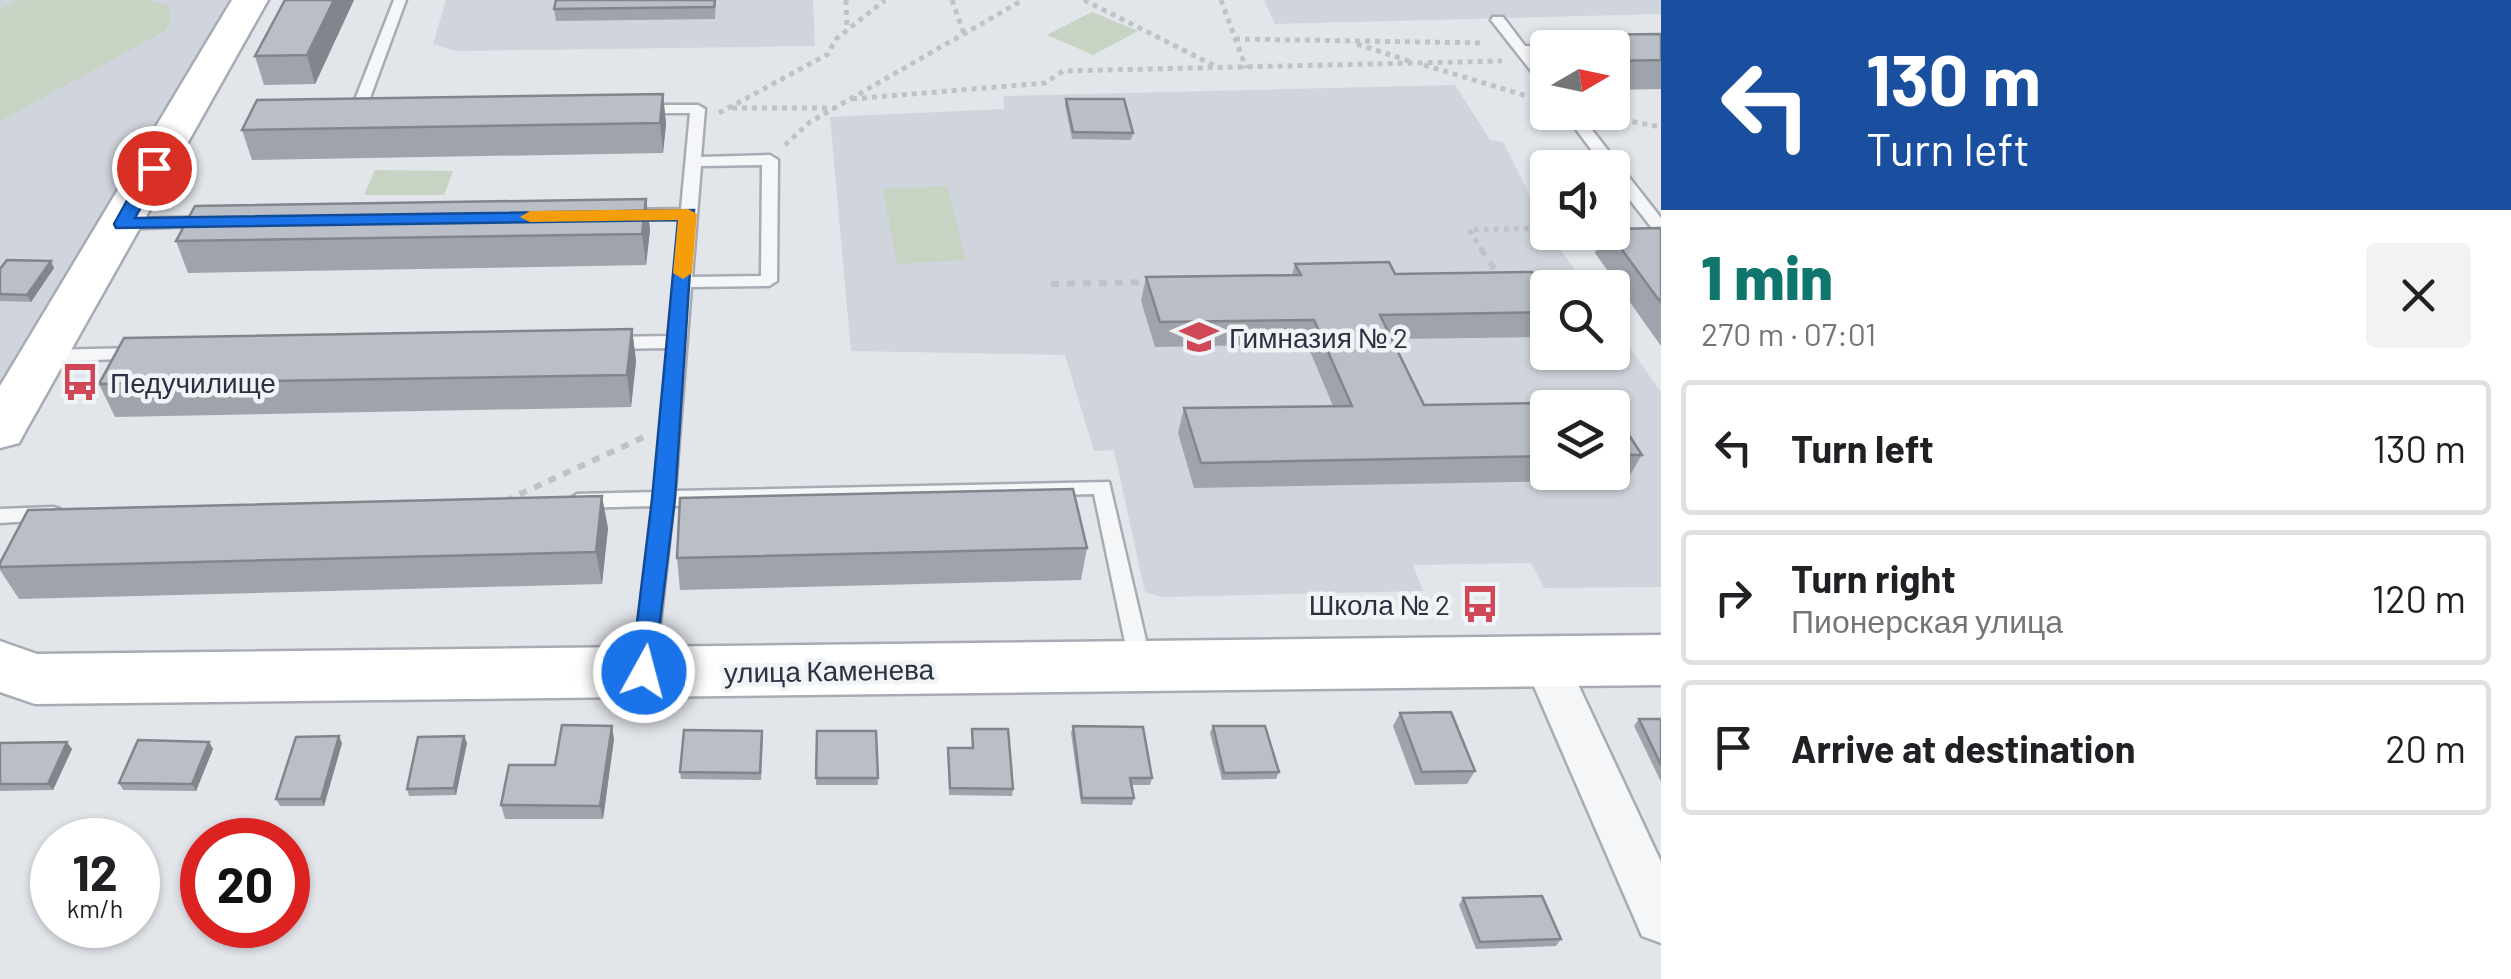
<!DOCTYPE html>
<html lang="en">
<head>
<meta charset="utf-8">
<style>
	:root { --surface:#fff; --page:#f2f2f2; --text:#202124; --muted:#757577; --line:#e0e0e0; --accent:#0f766e }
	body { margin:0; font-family:Barlow,sans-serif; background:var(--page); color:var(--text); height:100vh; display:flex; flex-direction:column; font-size:38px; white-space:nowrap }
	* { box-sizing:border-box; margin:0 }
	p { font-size:32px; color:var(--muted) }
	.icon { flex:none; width:55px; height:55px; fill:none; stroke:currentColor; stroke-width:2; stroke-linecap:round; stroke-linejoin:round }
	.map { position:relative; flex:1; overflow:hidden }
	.drawer { display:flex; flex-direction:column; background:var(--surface); width:850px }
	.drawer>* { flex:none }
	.top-card { background:#1a4fa0; color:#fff; overflow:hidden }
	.needle { width:65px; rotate:81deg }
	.controls { position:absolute; left:1530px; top:30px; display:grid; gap:20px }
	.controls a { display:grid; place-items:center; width:100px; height:100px; border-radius:10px; background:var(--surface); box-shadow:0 2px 8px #0004; font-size:50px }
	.speed { position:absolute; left:30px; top:818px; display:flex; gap:20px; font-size:50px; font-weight:700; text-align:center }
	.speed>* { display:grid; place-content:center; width:130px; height:130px; border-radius:50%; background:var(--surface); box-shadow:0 2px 8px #0004; line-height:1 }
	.speed small { font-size:25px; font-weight:400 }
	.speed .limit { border:15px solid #d22; background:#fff; color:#111 }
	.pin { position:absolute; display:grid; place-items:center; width:85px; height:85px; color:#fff; margin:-42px; border:5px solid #fff; border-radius:50%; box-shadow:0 2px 10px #0007 }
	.me { position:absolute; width:110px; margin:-55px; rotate:7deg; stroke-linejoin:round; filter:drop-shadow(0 0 8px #0008) }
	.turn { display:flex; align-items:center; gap:35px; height:210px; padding:0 40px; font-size:45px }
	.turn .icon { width:130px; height:130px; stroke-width:2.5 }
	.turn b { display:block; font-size:70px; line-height:85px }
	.round { display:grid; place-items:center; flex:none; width:105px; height:105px; border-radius:10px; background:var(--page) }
	.head { display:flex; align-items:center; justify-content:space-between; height:170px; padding:0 40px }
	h1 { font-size:60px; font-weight:800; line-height:75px; color:var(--accent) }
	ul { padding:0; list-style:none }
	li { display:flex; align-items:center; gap:30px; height:135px; margin:0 20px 15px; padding:0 20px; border:5px solid var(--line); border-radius:10px }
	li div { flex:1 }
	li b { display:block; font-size:38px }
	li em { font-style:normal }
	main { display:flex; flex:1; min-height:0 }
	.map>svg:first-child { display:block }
	.built { fill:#d0d4dc; fill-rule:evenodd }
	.green { fill:#c7d4c3 }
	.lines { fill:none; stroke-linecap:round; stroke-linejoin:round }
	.service-casing { stroke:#a7acb4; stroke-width:5 }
	.minor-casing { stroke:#a7acb4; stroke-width:5 }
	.secondary-casing { stroke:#a7acb4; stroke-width:5 }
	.path-far1 { stroke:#bfc3c9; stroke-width:5; stroke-dasharray:5 5; stroke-linecap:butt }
	.path { stroke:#bfc3c9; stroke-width:6; stroke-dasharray:8 8; stroke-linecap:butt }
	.service { fill:#f4f6f8; fill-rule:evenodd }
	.minor { fill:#f4f6f8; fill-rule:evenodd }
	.secondary { fill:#fff; fill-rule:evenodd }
	.wall { fill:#9fa3ab }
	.shaded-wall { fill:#82858b }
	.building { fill:#b9bec7; stroke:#82858b; stroke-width:2.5 }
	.route { fill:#1a73e8; stroke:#114b97; stroke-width:2.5 }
	.slow { fill:#f59e0b }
	.labels { text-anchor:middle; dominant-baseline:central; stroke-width:9; stroke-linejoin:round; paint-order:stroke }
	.poi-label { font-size:28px; fill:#2a3242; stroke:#f1f4f7; text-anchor:start }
	.street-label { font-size:28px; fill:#2a3242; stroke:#f1f4f7 }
</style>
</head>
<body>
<main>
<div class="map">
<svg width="1661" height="979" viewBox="0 0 1661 979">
	<rect width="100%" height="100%" fill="#e2e5ea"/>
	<path class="built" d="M0 0H237L0 392Z
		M446 0H813L815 46 456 51 433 44Z
		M1264 0H1661V14L1275 24Z
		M1455 85 1490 140 1503 142 1548 232 1587 287 1548 288V352H1612L1613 324 1661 392V587L1544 588 1531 563 1413 565 1423 591 1162 597 1145 592 1114 450 1094 451 1065 355 851 351 830 117 1004 109 1003 96ZM1548 408H1612V472H1548Z"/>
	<path class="green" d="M19 0H147L168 6 172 18 165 31 0 121V9Z
		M1092 12 1138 31 1093 55 1047 35Z
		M375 170 453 171 444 195H364Z
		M947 186 966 260 897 264 883 189Z"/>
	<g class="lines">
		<g class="service-casing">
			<path id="service" d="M394 0H406L367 106 380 110 373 114 353 113 351 110Z
				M1493 17H1503L1525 46 1553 47 1548 48V54H1532L1548 73V87L1543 86 1491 20Z
				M698 105 705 109 701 157 770 155 778 160 777 281 769 286 691 287 675 491 1109 482 1152 666 1149 672 1141 675 1133 672 1130 666 1094 494 673 506 655 671 652 677 644 680 636 677 633 671 653 506 577 508 567 501 577 494 655 492 668 348 608 349 599 343 608 337 669 336 680 219 625 220 617 215 625 210 681 209 690 113H637L630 109 637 105ZM762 165 761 276 692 277 701 166Z
				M1563 112H1578L1661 218V234L1655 232 1612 177V168H1605Z
				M211 217 217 219V225L123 229 115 224 123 219Z
				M139 348 148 354 145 358 45 362 36 356 45 350Z
				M53 507 60 509 63 514 60 519 0 523V509Z"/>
		</g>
		<g class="minor-casing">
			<path id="minor" d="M1545 643 1561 648 1661 862V943L1642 936 1523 661 1529 648Z"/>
		</g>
		<g class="secondary-casing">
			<path id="secondary" d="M232 0H268L26 430 19 443 0 448V386Z
				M1661 635V685L35 704 0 692V641L37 654Z"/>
		</g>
		<path class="path-far1" d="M846 0 847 29
			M952 0 964 34
			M1084 0 1217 67
			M1221 0 1246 68
			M1235 39 1485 43
			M1357 44 1412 62
			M1424 65 1527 96
			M852 99 1045 83 1063 71 1502 61
			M732 108H835
			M719 113 828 54 836 39 885 0
			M1603 116 1661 127
			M785 145 810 122 1023 0
			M1612 226H1627
			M1483 251 1469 230 1548 228"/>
		<path class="path" d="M1481 249 1499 276
			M1051 284 1151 282
			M505 501 644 437"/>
		<use href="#service" class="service"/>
		<use href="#minor" class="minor"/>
		<use href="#secondary" class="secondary"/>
	</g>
	<path class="wall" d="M285 0H354L315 84 264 85 255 56Z
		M556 0H716L715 19 556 21 554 9Z
		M1661 34V89L1612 90V48H1573L1579 35Z
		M663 94 666 124 663 153 252 160 242 130Z
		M1066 99 1133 133 1131 140 1072 139 1065 105Z
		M646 199 650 230 646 265 188 273 176 241Z
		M1661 228V346L1595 253 1604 232Z
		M1295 264 1395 274 1548 296 1547 337 1392 339 1424 405 1548 408V472H1612V409L1642 455 1627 480 1194 488 1178 433 1184 408 1333 406 1307 344 1155 347 1141 301 1146 277 1292 275Z
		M54 268 31 302 0 301V269Z
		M632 329 636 361 631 407 115 417 99 384Z
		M608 528 602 584 19 599 0 570V563Z
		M1087 548 1081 580 680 590 677 558Z
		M1400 713 1475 771 1467 784 1415 785 1393 726Z
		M1639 719H1661V782L1634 726Z
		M1073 726 1152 778 1150 785H1132L1134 798 1132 805 1081 804 1071 733Z
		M1213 726 1279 772 1276 779 1222 780 1210 733Z
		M972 729 1013 789 1012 796 949 795 948 748H972Z
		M817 731H876L878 785H816Z
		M464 736 467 743 456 795 409 796 407 789Z
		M763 738 761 780 681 779 680 772Z
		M614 739 603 819H505L501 805 555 765Z
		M209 742 213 749 196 791 123 790 119 783Z
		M0 743 72 749 53 790 0 791Z
		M342 743 324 806H280L276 799Z
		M1463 898 1561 939 1556 946 1476 949 1459 905Z"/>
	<path class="shaded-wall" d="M334 0H354L315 84 307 55Z
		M663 94 666 124 663 153 660 123Z
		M646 199 650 230 646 265 642 234Z
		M51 261 54 268 31 302 27 295Z
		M632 329 636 361 631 407 627 375Z
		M602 496 608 528 602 584 596 552Z
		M612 726 614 739 603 819 600 806Z
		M339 736 342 743 324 806 321 799Z
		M464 736 467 743 456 795 454 788Z
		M67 742 72 749 53 790 48 784Z
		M209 742 213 749 196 791 192 784Z"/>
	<path class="building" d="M285 0H334L307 55 255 56Z
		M556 0H715L714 7 554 9Z
		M1661 34V60L1612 61V48H1590L1579 35Z
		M663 94 660 123 242 130 257 100Z
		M1066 99H1124L1133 133 1073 132Z
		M646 199 642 234 176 241 195 206Z
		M1661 228V303L1609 232H1612V229Z
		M7 260 51 261 27 295 0 294V269Z
		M1389 262 1395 274 1532 272 1548 296V312L1380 315 1424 405 1608 402 1611 408H1548V456L1201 463 1184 408 1352 406 1314 320 1160 322 1146 277 1301 275 1295 264Z
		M632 329 627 375 99 384 124 338Z
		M1612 409 1642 455H1612Z
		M1073 489 1087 548 677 558 680 498Z
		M602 496 596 552 0 567V563L28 510Z
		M1451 712 1475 771 1422 772 1400 713Z
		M1639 719H1661V765Z
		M562 725 612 726 600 806 501 805 509 765H555Z
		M1073 726 1143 727 1152 778H1130L1134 798H1082Z
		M1213 726H1265L1279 772 1224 773Z
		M972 729H1008L1013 789 950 788 948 748H973Z
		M684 730 762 731 760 773 680 772Z
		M817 731H876L878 778H816Z
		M339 736 321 799H276L296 737Z
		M464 736 454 788 407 789 418 737Z
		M138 740 209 742 192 784 119 783Z
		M67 742 48 784H0V743Z
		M1542 896 1561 939 1480 942 1463 898Z"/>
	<path class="route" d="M154 163 163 168 135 218 694 210 675 499 653 679 644 682 634 679 631 672 652 499 678 220 116 228 114 224 145 168Z"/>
	<path class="slow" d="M688 209 697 214 692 273 683 279 673 273 678 220 530 222 520 217 530 211Z"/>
	<defs>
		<g id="school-bare" transform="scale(3)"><path d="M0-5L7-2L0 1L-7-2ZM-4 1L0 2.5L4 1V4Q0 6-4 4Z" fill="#ce4858" stroke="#f1f4f7" stroke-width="2.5" paint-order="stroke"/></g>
		<g id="bus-bare" transform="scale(3)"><path d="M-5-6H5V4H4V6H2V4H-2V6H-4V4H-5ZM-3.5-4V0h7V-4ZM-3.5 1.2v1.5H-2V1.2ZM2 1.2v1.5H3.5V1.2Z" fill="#ce4858" stroke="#f1f4f7" stroke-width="2.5" paint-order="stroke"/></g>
	</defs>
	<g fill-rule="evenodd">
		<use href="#school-bare" x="1199" y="337"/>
		<use href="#bus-bare" x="80" y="382"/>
		<use href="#bus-bare" x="1480" y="604"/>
	</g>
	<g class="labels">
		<g class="poi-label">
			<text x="1229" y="337">Гимназия № 2</text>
			<text x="110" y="382">Педучилище</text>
			<text x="1450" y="604" text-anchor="end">Школа № 2</text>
		</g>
		<g class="street-label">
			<text transform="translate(829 670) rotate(-1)">улица Каменева</text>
		</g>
	</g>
</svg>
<div class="controls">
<a><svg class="needle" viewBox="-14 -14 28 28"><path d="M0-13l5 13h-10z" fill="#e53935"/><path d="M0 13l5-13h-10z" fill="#757577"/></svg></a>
<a><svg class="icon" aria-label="sound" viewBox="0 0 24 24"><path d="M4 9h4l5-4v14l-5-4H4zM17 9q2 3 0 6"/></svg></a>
<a><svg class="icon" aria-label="search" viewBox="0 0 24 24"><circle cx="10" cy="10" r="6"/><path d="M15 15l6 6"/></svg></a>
<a><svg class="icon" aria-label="layers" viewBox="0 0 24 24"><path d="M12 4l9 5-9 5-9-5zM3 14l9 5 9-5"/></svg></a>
</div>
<div class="speed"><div>12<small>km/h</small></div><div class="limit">20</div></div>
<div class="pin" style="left:154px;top:168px;background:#d93025"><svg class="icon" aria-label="arrive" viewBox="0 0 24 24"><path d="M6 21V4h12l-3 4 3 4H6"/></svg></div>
<svg class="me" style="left:644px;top:672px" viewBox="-20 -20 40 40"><circle r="17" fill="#1a73e8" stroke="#fff" stroke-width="3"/><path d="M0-11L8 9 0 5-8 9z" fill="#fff"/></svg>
</div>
<section class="drawer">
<div class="top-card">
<div class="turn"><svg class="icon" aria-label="left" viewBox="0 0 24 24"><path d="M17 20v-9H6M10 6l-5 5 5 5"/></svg><div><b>130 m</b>Turn left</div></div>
</div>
<div class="head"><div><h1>1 min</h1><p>270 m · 07:01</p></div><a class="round"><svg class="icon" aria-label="close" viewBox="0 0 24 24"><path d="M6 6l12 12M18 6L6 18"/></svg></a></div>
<ul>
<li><svg class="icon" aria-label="left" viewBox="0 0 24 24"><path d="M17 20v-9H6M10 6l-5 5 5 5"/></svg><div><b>Turn left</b></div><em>130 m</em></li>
<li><svg class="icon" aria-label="right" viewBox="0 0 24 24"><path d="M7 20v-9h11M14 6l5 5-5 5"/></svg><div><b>Turn right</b><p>Пионерская улица</p></div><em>120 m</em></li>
<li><svg class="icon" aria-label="arrive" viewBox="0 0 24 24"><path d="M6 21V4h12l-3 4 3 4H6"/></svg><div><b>Arrive at destination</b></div><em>20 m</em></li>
</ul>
</section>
</main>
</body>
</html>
